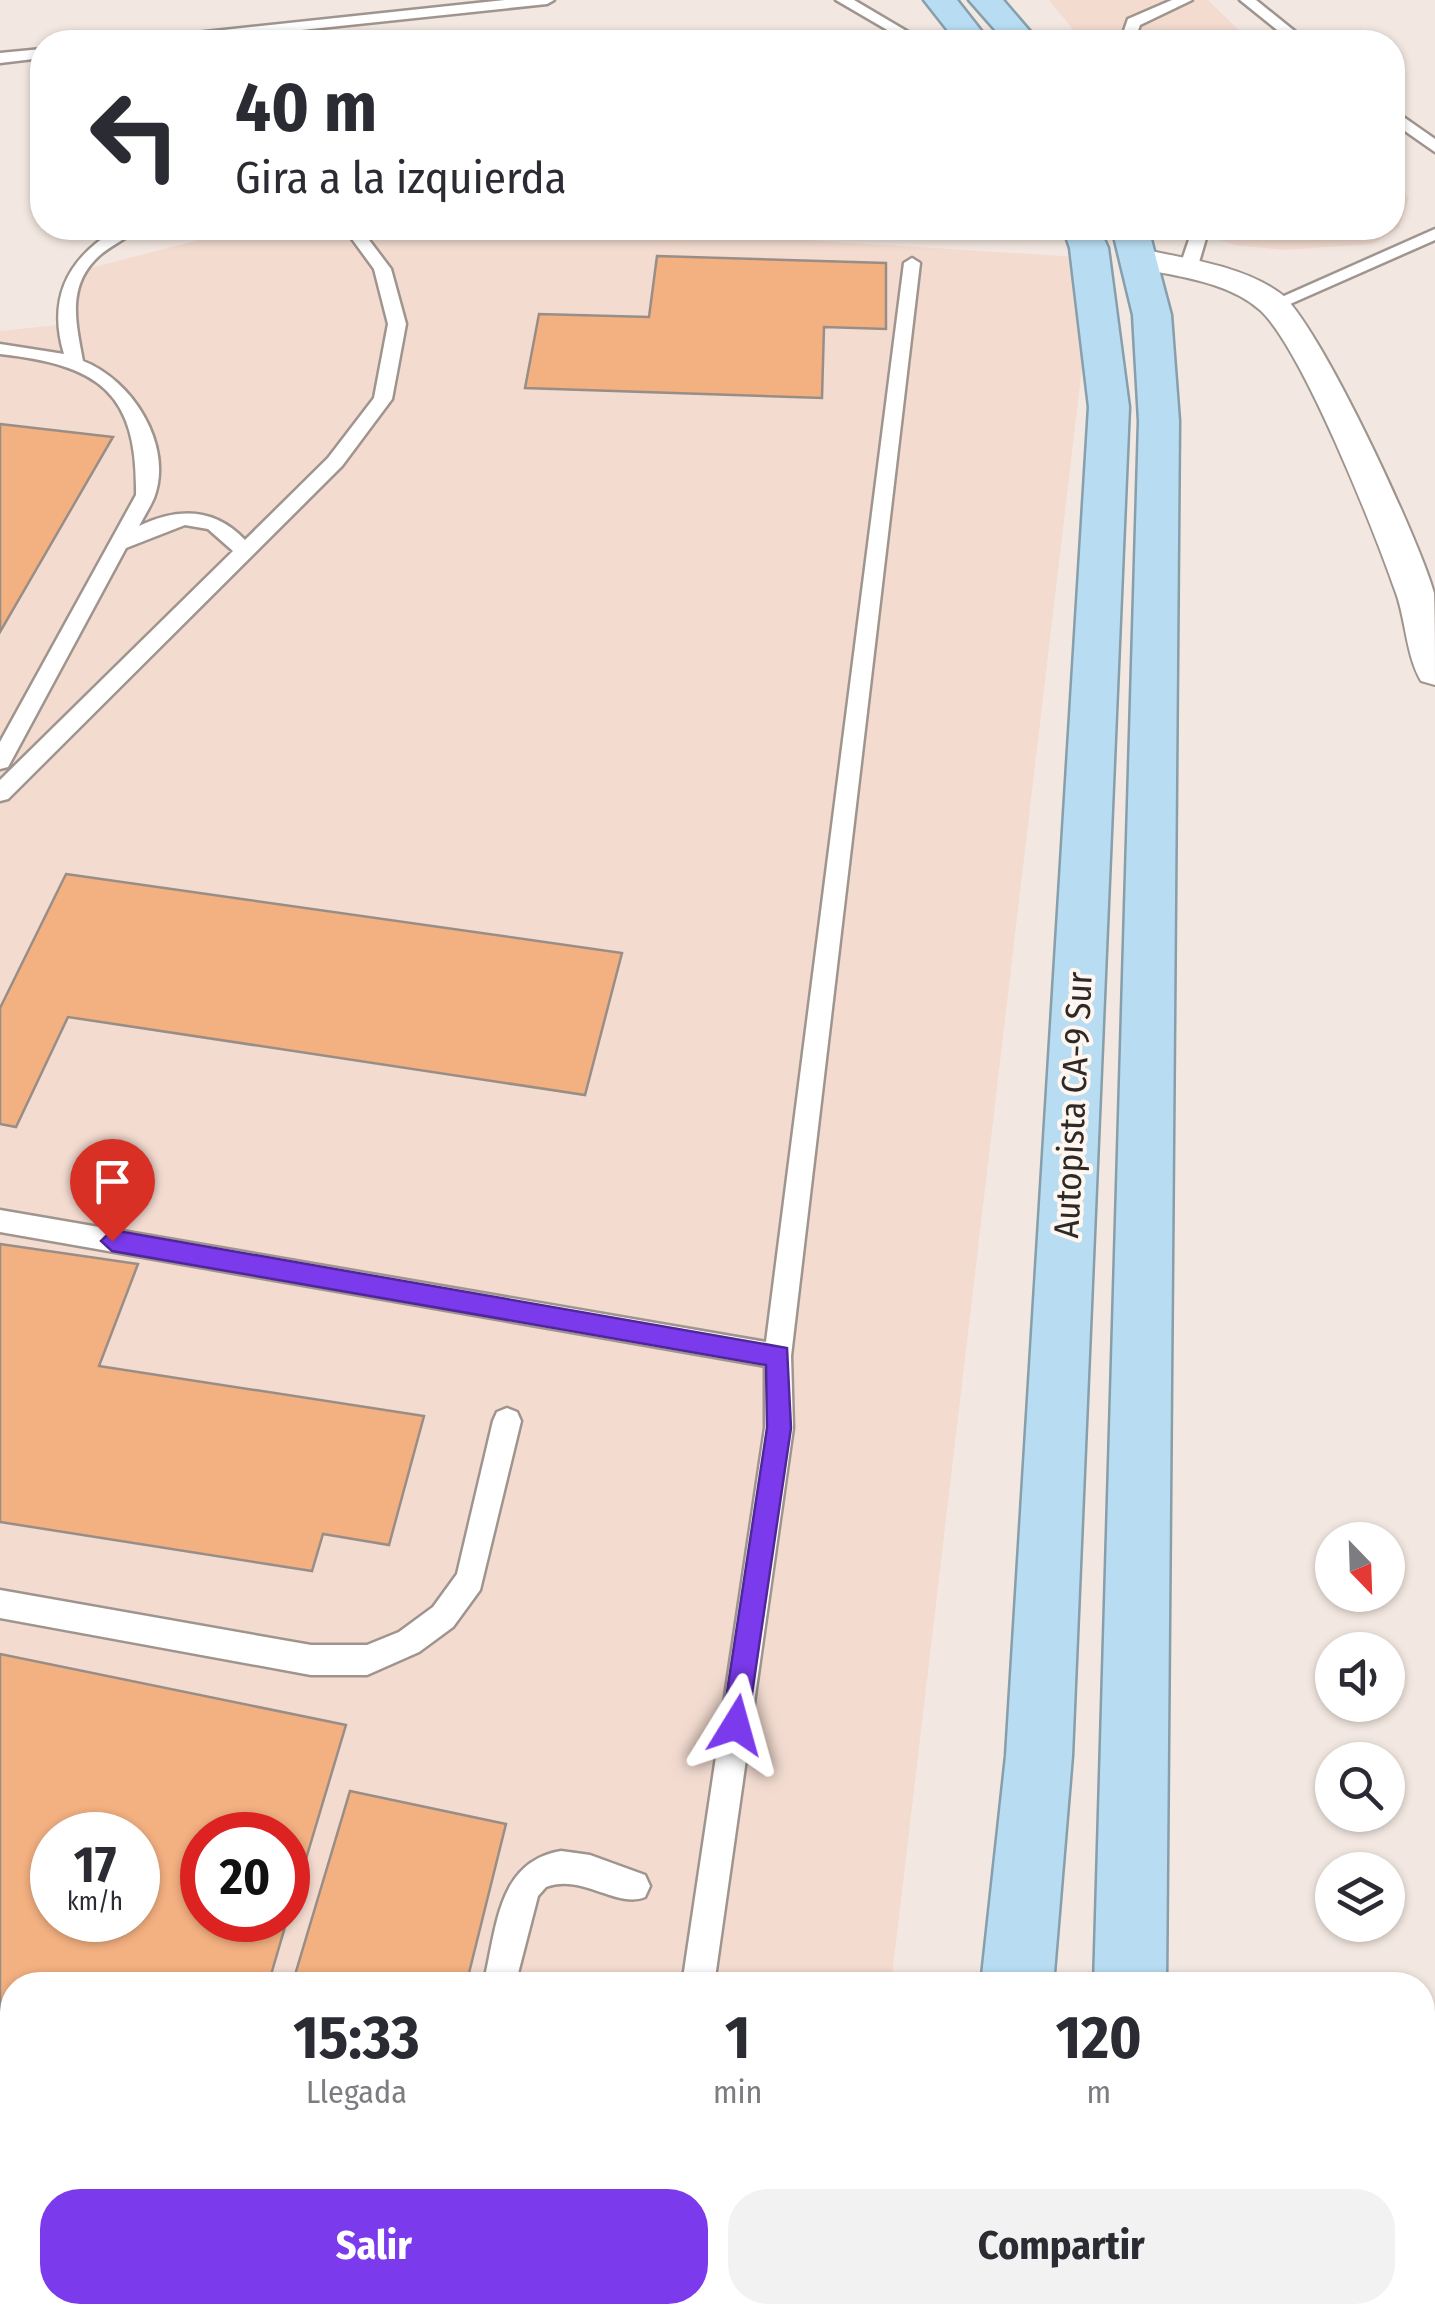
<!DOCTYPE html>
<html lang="es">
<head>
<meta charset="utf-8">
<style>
	:root { --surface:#fff; --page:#f2f2f3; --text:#2b2b33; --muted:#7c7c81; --accent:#7c3aed }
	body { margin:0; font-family:"Fira Sans Condensed",sans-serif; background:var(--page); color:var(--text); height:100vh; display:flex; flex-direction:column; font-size:38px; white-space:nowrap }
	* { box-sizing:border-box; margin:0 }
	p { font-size:32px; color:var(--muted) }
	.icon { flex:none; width:55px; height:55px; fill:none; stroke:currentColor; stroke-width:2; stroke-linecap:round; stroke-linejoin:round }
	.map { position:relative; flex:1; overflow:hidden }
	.sheet { position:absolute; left:0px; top:1972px; width:1435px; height:352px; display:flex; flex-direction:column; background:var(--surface); border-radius:40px 40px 0 0; box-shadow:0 2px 8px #0004 }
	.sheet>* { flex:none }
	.top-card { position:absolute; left:30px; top:30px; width:1375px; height:210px; border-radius:40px; box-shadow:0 2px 8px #0004; background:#fff; color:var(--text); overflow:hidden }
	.needle { width:65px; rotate:157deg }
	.fabs { position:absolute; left:1315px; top:1522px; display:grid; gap:20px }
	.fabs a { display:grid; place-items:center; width:90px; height:90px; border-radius:50%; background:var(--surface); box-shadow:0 2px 8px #0004; font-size:50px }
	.speed { position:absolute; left:30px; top:1812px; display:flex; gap:20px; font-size:50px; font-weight:700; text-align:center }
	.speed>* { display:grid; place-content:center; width:130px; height:130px; border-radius:50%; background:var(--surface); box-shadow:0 2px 8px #0004; line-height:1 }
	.speed small { font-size:25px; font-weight:400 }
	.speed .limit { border:15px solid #d22; background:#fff; color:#111 }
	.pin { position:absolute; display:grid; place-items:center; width:85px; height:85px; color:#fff; margin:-102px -42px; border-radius:50% 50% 50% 0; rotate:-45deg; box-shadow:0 0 10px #0007 }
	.pin .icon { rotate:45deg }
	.me { position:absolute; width:110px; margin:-55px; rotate:8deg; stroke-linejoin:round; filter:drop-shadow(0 0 8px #0008) }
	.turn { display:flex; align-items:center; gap:35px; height:210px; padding:0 40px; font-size:45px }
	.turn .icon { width:130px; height:130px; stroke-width:2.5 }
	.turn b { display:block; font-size:70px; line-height:85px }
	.eta { display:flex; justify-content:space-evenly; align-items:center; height:170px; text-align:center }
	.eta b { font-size:60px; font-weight:700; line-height:70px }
	.primary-button { display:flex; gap:20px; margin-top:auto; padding:20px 40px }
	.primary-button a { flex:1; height:115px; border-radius:40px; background:var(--accent); color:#fff; font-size:40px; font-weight:700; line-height:115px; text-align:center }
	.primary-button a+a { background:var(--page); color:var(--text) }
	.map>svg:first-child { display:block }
	.industrial { fill:#f3dbd0; fill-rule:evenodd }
	.building { fill:#f3b081; stroke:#988e87; stroke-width:2.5; fill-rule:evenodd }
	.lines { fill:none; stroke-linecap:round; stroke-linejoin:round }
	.lane-casing { stroke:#9f958e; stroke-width:5 }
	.street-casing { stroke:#9f958e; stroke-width:4 }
	.highway-casing { stroke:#879eab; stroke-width:5 }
	.lane { fill:#fff; fill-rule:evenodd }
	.street { fill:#fff; fill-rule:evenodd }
	.highway { fill:#b8ddf2; fill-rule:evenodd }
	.route { fill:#7c3aed; stroke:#51269a; stroke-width:2.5 }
	.labels { text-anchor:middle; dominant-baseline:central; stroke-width:8; stroke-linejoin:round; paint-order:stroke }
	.street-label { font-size:35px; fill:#2d2926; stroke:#fff6f0 }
</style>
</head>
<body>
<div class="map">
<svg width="1435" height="2323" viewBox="0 0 1435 2323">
	<rect width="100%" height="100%" fill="#f3e8e1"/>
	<path class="industrial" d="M1049 0H1208L1251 42H1083Z
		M1393 182 1409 198 1399 228 1372 244 1284 250 1234 245 1187 228H1392Z
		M245 228H612L1095 258 891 1985H12V2312L852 2313 851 2323H0V331L67 324 79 271ZM52 1835H138V1920H52ZM202 1835H288V1920H202Z"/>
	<path class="building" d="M657 256 886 263V329L824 327 822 398 525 388 539 314 649 317Z
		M0 424 113 437 0 632Z
		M66 874 622 953 585 1095 68 1017 16 1127 0 1124V1008Z
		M0 1244 138 1264 99 1366 424 1416 389 1545 323 1534 312 1571 0 1522Z
		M0 1654 346 1725 288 1919V1835H202V1920H287L268 1985H12V2312H309L306 2323H0ZM52 1835H138V1920H52Z
		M350 1791 506 1824 466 1985H292Z"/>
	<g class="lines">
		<g class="lane-casing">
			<path id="lane" d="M505 0H554L547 4 187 42H142L149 38Z
				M836 0H854L925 42H908Z
				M1172 0H1192L1140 25 1134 42H1120L1128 19Z
				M1240 0H1256L1308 42H1292Z
				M42 49V58L0 63V53Z
				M1392 109 1435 139V152L1392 122Z
				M119 228H138C127 239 111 245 99 256 66 286 76 323 83 361 132 380 174 445 154 498 150 507 144 517 139 526 177 508 214 507 245 540L328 458 374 398 388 324 374 269 344 228H360L391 269 406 324 392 399 342 466 8 799 0 801V780L233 551 208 529 185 525 126 548 8 767 0 769V742L136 495C138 391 98 365 0 354V344L64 354C47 297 68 257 119 228Z
				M1193 228H1209L1197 269 1188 274 1179 269Z
				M1435 229V240L1281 308 1266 304Z
				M912 258 920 263 791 1356 793 1428 714 1985H682L765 1428V1366L0 1232V1210L766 1342 904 263Z
				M507 1408 517 1412 521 1421 480 1590 453 1627 419 1652 367 1675H311L0 1618V1590L311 1645H367L399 1632 433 1607 457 1574 493 1421 497 1412Z
				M561 1851 590 1855 645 1875 650 1886 645 1897C617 1909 582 1873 546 1887L538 1896 515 1985H483C497 1930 496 1862 561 1851Z
				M398 2312H434L432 2323H396Z
				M633 2312H669L668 2323H632Z"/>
		</g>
		<g class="street-casing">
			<path id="street" d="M1141 249C1186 259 1241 265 1280 293 1318 321 1420 541 1434 593 1435 620 1435 657 1435 685L1421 681C1406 655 1406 621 1396 593 1375 533 1302 348 1260 310 1227 280 1171 276 1130 266L1125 259Z"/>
		</g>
		<g class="highway-casing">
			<path id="highway" d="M924 0H957L990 42H957Z
				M969 0H1003L1039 42H1006Z
				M1063 228H1099L1108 248 1129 407 1072 1756 1053 1985H981L1006 1756 1089 407 1070 248Z
				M1112 228H1148L1171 315 1179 421 1166 1985H1094L1139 421 1133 315Z
				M947 2312H1025L1024 2323H946Z
				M1085 2312H1163V2323H1085Z"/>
		</g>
		<use href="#lane" class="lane"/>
		<use href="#street" class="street"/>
		<use href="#highway" class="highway"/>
	</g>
	<path class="route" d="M112 1230 787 1348 791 1428 746 1735 736 1739 726 1735 722 1725 767 1428 766 1365 112 1251 101 1241Z"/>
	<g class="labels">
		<g class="street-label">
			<text transform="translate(1073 1105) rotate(-87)">Autopista CA-9 Sur</text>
		</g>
	</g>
</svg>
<div class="fabs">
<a><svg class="needle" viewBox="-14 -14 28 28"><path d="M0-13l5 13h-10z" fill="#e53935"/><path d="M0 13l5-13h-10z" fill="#7c7c81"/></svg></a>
<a><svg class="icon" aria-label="sound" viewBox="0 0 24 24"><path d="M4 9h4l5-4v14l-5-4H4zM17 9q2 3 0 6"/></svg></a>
<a><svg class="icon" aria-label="search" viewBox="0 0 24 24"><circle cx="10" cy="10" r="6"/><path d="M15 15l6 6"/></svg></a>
<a><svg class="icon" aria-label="layers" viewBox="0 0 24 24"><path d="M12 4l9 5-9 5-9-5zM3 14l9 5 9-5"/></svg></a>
</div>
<div class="speed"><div>17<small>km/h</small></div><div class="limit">20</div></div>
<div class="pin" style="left:112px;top:1241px;background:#d93025"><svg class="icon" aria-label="arrive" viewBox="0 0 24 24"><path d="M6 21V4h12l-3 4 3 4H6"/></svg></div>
<svg class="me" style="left:736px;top:1725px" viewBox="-20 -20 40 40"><path d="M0-17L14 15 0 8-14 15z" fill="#7c3aed" stroke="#fff" stroke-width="4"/></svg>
<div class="top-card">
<div class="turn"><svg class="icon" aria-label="left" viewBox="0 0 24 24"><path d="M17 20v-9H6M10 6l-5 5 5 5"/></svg><div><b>40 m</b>Gira a la izquierda</div></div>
</div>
<section class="sheet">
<div class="eta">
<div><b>15:33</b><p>Llegada</p></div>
<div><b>1</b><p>min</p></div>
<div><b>120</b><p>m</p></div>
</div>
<div class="primary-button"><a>Salir</a><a>Compartir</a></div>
</section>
</div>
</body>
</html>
